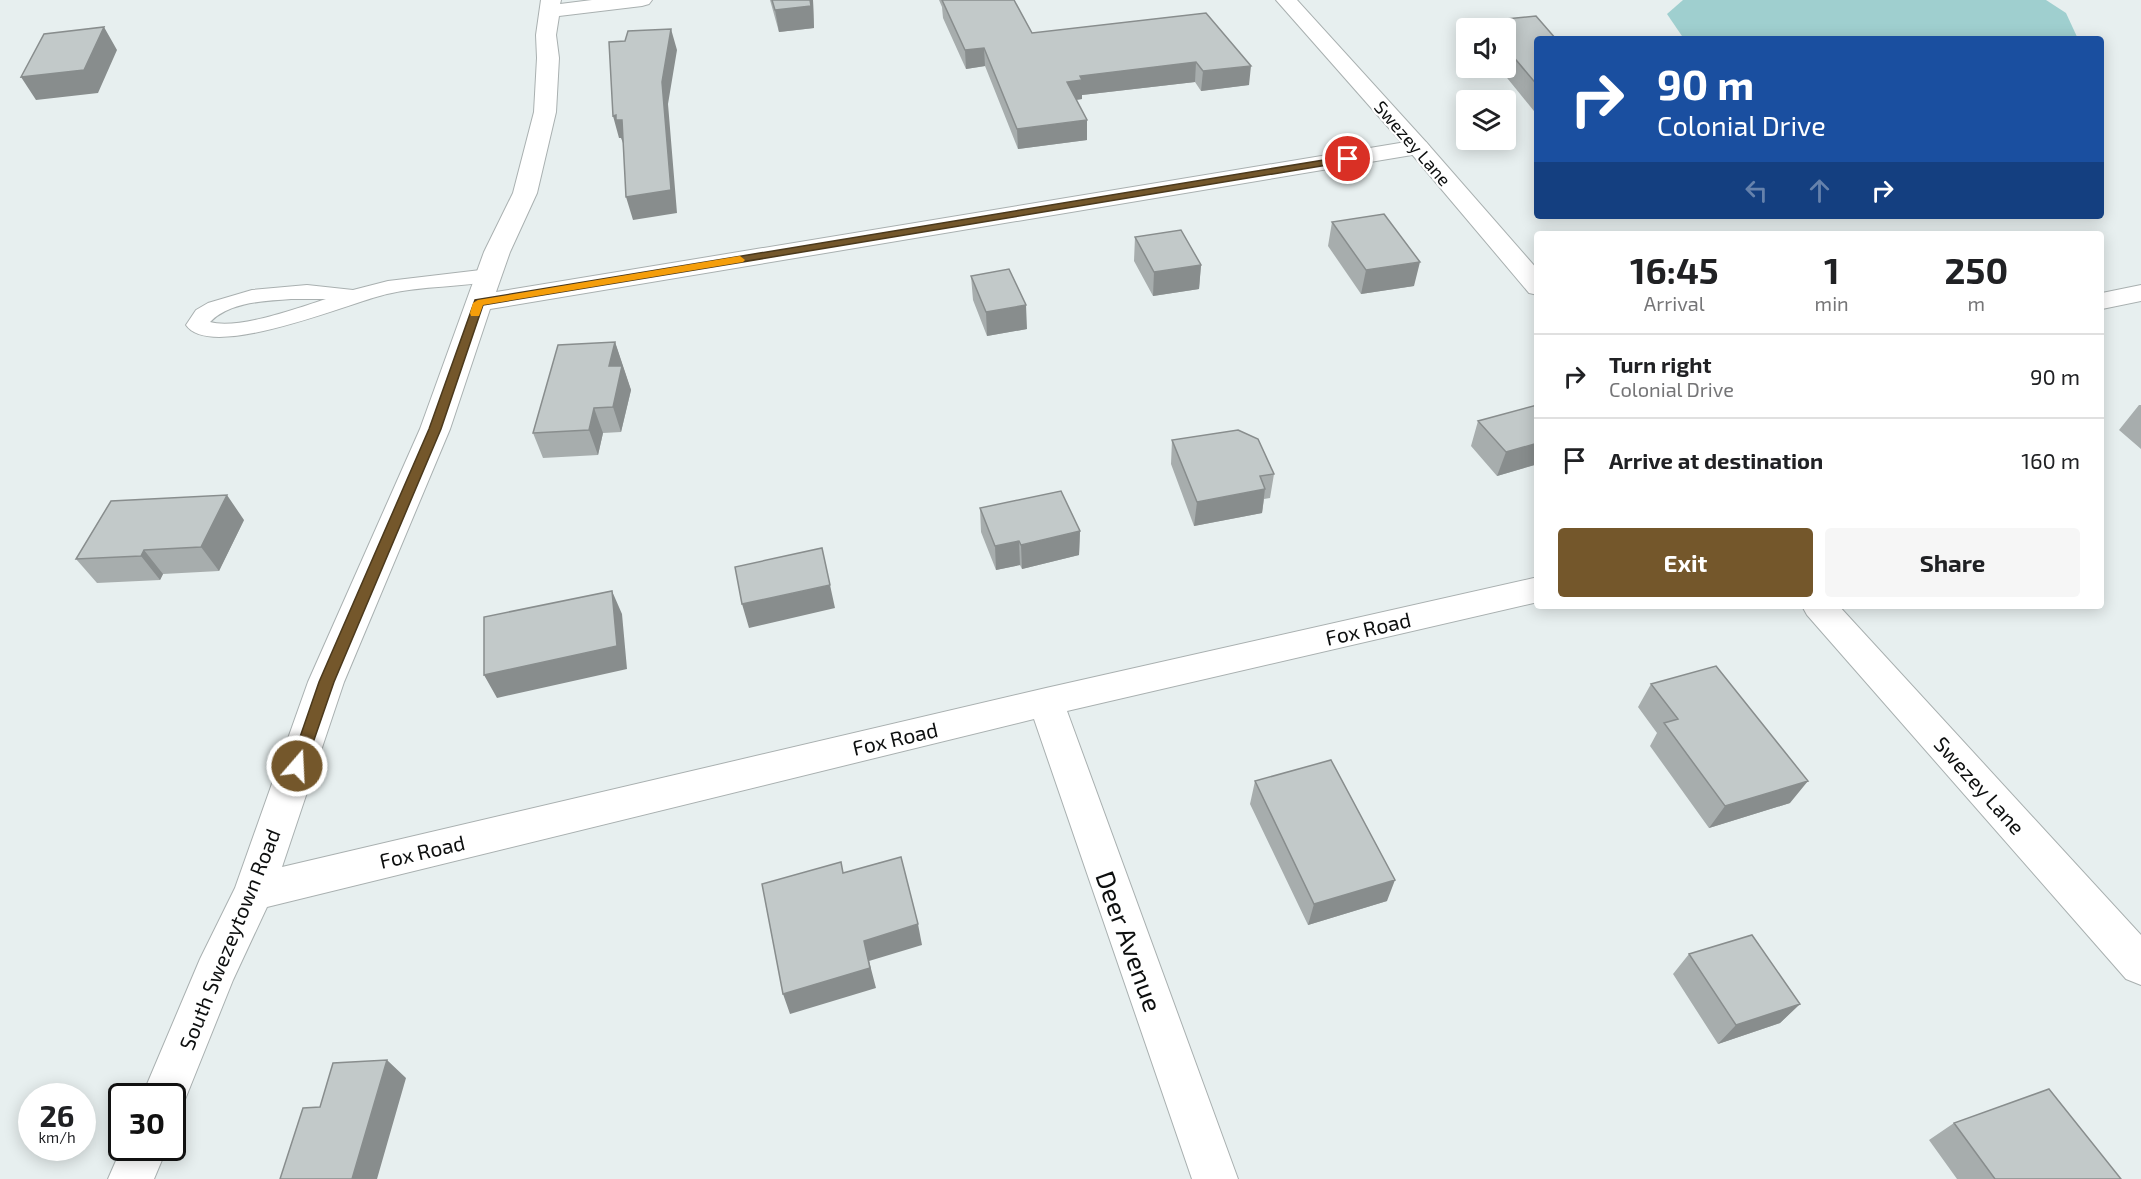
<!DOCTYPE html>
<html lang="en">
<head>
<meta charset="utf-8">
<style>
	:root { --surface:#fff; --page:#f6f6f6; --text:#202124; --muted:#757577; --line:#e0e0e0; --accent:#74572b }
	body { margin:0; font-family:"Exo 2",sans-serif; background:var(--page); color:var(--text); height:100vh; display:flex; flex-direction:column; font-size:22px; white-space:nowrap }
	* { box-sizing:border-box; margin:0 }
	p { font-size:20px; color:var(--muted) }
	.icon { flex:none; width:33px; height:33px; fill:none; stroke:currentColor; stroke-width:2; stroke-linecap:round; stroke-linejoin:round }
	.map { position:relative; flex:1; overflow:hidden }
	.drawer { position:absolute; left:1534px; top:231px; width:570px; height:378px; display:flex; flex-direction:column; background:var(--surface); border-radius:6px; box-shadow:0 3px 15px #0003 }
	.drawer>* { flex:none }
	.guide { position:absolute; left:1534px; top:36px; width:570px; height:183px; border-radius:6px; box-shadow:0 3px 15px #0003; background:#1a4fa0; color:#fff; overflow:hidden }
	.controls { position:absolute; left:1456px; top:18px; display:grid; gap:12px }
	.controls a { display:grid; place-items:center; width:60px; height:60px; border-radius:6px; background:var(--surface); box-shadow:0 3px 15px #0003; font-size:30px }
	.speed { position:absolute; left:18px; top:1083px; display:flex; gap:12px; font-size:30px; font-weight:700; text-align:center }
	.speed>* { display:grid; place-content:center; width:78px; height:78px; border-radius:50%; background:var(--surface); box-shadow:0 3px 15px #0003; line-height:1 }
	.speed small { font-size:15px; font-weight:400 }
	.speed .limit { border:3px solid #111; border-radius:9px; background:#fff; color:#111 }
	.pin { position:absolute; display:grid; place-items:center; width:51px; height:51px; color:#fff; margin:-26px; border:3px solid #fff; border-radius:50%; box-shadow:0 2px 6px #0007 }
	.me { position:absolute; width:66px; margin:-33px; rotate:19deg; stroke-linejoin:round; filter:drop-shadow(0 0 4px #0008) }
	.turn { display:flex; align-items:center; gap:21px; height:126px; padding:0 24px; font-size:27px }
	.turn .icon { width:78px; height:78px; stroke-width:2.5 }
	.turn b { display:block; font-size:42px; line-height:51px }
	.lanes { display:flex; align-items:center; height:57px; padding:0 24px; background:#0003; justify-content:center; gap:30px; direction:ltr }
	.lanes .off { opacity:.35 }
	.eta { display:flex; justify-content:space-evenly; align-items:center; height:102px; text-align:center }
	.eta b { font-size:36px; font-weight:700; line-height:42px }
	.button { display:flex; gap:12px; margin-top:auto; padding:12px 24px }
	.button a { flex:1; height:69px; border-radius:6px; background:var(--accent); color:#fff; font-size:24px; font-weight:700; line-height:69px; text-align:center }
	.button a+a { background:var(--page); color:var(--text) }
	ul { padding:0; list-style:none }
	li { display:flex; align-items:center; gap:18px; height:84px; padding:0 24px; border-top:2px solid var(--line) }
	li div { flex:1 }
	li b { display:block; font-size:22px }
	li em { font-style:normal }
	.map>svg:first-child { display:block }
	.green { fill:#9fcfcf }
	.lines { fill:none; stroke-linecap:round; stroke-linejoin:round }
	.service-casing { stroke:#a9b0b0; stroke-width:2 }
	.minor-casing { stroke:#a9b0b0; stroke-width:2 }
	.tertiary-casing { stroke:#a9b0b0; stroke-width:2 }
	.service { fill:#fff; fill-rule:evenodd }
	.minor { fill:#fff; fill-rule:evenodd }
	.tertiary { fill:#fff; fill-rule:evenodd }
	.wall { fill:#a7adad }
	.shaded-wall { fill:#888d8d }
	.building { fill:#c2c9c9; stroke:#888d8d; stroke-width:1.5 }
	.route { fill:#74572b; stroke:#4b391c; stroke-width:1.5 }
	.slow { fill:#f59e0b }
	.labels { text-anchor:middle; dominant-baseline:central; stroke-width:4.5; stroke-linejoin:round; paint-order:stroke }
	.far-street-label { font-size:18px; fill:#0d0f0f; stroke:#fff }
	.street-label { font-size:21px; fill:#0d0f0f; stroke:#fff }
	.near-street-label { font-size:26px; fill:#0d0f0f; stroke:#fff }
</style>
</head>
<body>
<div class="map">
<svg width="2141" height="1179" viewBox="0 0 2141 1179">
	<rect width="100%" height="100%" fill="#e7efef"/>
	<path class="green" d="M1683 0H2046L2066 13 2078 39H1684L1667 14Z"/>
	<g class="lines">
		<g class="service-casing">
			<path id="service" d="M489 269 497 270 500 275 497 280C461 288 423 285 387 294 351 302 211 362 186 325L196 310 208 303 252 290 307 285 353 290 388 281ZM291 299H326C298 308 238 330 210 322 229 302 264 301 291 299Z"/>
		</g>
		<g class="minor-casing">
			<path id="minor" d="M541 0H561L560 4 592 0H652L649 4 642 6 559 16 556 35 559 58 556 112 537 193 510 252 496 292 1418 140 1426 142 1430 147 1426 152 1418 154 490 309 450 429 344 682 282 867 1046 688 1538 577V602L1067 711 1238 1179H1192L1034 719 267 907 233 980 180 1112 172 1115V1096H142L200 959 235 888 308 682 420 429 484 252 513 193 534 112 537 58 536 35Z
				M2141 285V301L2102 309V293Z
				M122 1147 167 1148 154 1179H108Z"/>
		</g>
		<g class="tertiary-casing">
			<path id="tertiary" d="M1276 0H1297L1426 142 1538 270V295L1529 293 1410 152Z
				M1802 606H1839L2141 935V985L2126 979 1807 615Z"/>
		</g>
		<use href="#service" class="service"/>
		<use href="#minor" class="minor"/>
		<use href="#tertiary" class="tertiary"/>
	</g>
	<path class="wall" d="M770 0H813L814 28 779 32Z
		M939 0H1014L1032 33 1206 13 1249 85 1201 91 1195 82 1082 95V99L1076 100 1087 120V140L1018 149 985 66 966 69 943 18 942 7Z
		M1484 21 1538 39V116L1499 68H1506V28H1482Z
		M1332 222 1414 286 1361 294 1328 246Z
		M1135 237 1201 265 1199 289 1153 296 1134 261Z
		M971 276 1027 329 987 336 973 300Z
		M615 342 631 390 621 432 603 433 598 455 543 458 533 433Z
		M2139 405H2141V449L2119 430Z
		M1538 406V464L1497 476 1471 446 1478 421Z
		M1172 440 1274 474 1270 498 1264 499 1262 513 1194 526 1171 464Z
		M980 508 1080 531 1079 555 1022 569 1020 565 996 570 981 532Z
		M244 520 219 571 163 574 160 580 97 583 76 559Z
		M1651 684 1790 803 1709 828 1650 746 1657 733 1638 707Z
		M1255 781 1387 901 1308 925 1250 804Z
		M1689 954 1800 1004 1780 1023 1718 1044 1673 974Z
		M1954 1123 2121 1179H1957L1929 1140Z"/>
	<path class="shaded-wall" d="M810 0H813L814 28 779 32 775 10Z
		M104 27 117 50 98 93 36 100 21 77Z
		M671 29 677 50 668 104 677 213 633 220 626 197Z
		M984 48 985 66 966 69 965 50Z
		M1196 62 1195 82 1082 95V99L1067 101V82L1080 76Z
		M1251 66 1249 85 1201 91 1203 71Z
		M616 115 622 120 628 142 623 143 621 138H619L613 116Z
		M1087 120V140L1018 149 1017 129Z
		M1420 262 1414 286 1361 294 1366 270Z
		M1201 265 1199 289 1153 296 1154 272Z
		M1026 305 1027 329 987 336 986 312Z
		M615 342 631 390 621 432 613 407 609 366Z
		M594 408 603 433 598 455 589 430Z
		M1538 443V464L1497 476 1506 452Z
		M1265 489 1262 513 1194 526 1197 502Z
		M227 495 244 520 219 571 201 547Z
		M1080 531 1079 555 1022 569 1021 545Z
		M1019 541 1020 565 996 570 995 546Z
		M144 550 163 574 160 580 141 556Z
		M830 585 835 608 749 628 742 604Z
		M612 591 622 614 627 669 497 698 484 675Z
		M1808 781 1790 803 1709 828 1725 806Z
		M1395 880 1387 901 1308 925 1314 904Z
		M918 924 922 945 869 961 876 988 790 1014 783 994 864 941Z
		M1800 1004 1780 1023 1718 1044 1736 1025Z
		M387 1060 406 1078 377 1179H352Z"/>
	<path class="building" d="M772 0H810L811 6 775 10Z
		M942 0H1014L1032 33 1206 13 1251 66 1203 71 1196 62 1080 76 1082 80 1067 82 1087 120 1017 129 984 48 965 50Z
		M1536 16 1556 39H1538V86L1506 48V28H1490L1484 21Z
		M104 27 84 70 21 77 44 34Z
		M671 29 662 82 671 190 626 197 622 120H616V115L613 116 609 42 625 41 628 31Z
		M1384 214 1420 262 1366 270 1332 222Z
		M1181 230 1201 265 1154 272 1135 237Z
		M1009 269 1026 305 986 312 971 276Z
		M615 342 609 366H622L613 407 594 408 589 430 533 433 558 345Z
		M1537 405 1538 406V443L1506 452 1478 421Z
		M1238 430 1258 439 1274 474 1260 476 1265 489 1197 502 1172 440Z
		M1061 491 1080 531 1021 545 1019 541 995 546 980 508Z
		M227 495 201 547 144 550 141 556 76 559 111 501Z
		M822 548 830 585 742 604 735 567Z
		M612 591 617 646 484 675V617Z
		M1716 666 1808 781 1725 806 1664 723 1678 719 1651 684Z
		M1331 760 1395 880 1314 904 1255 781Z
		M901 857 918 924 864 941 870 968 783 994 762 884 841 862 843 873Z
		M1752 935 1800 1004 1736 1025 1689 954Z
		M387 1060 352 1179H280L303 1108 320 1107 333 1063Z
		M2049 1089 2121 1179H1995L1954 1123Z"/>
	<path class="route" d="M1348 156 1351 157V161L483 305 441 429 334 682 305 766 303 770 297 772 292 770 290 766 319 682 429 429 475 300Z"/>
	<path class="slow" d="M740 256 745 260 743 262 483 305 479 316H471L470 313 473 303 478 300Z"/>
	<g class="labels">
		<g class="far-street-label">
			<text transform="translate(1413 143) rotate(49)">Swezey Lane</text>
		</g>
		<g class="street-label">
			<text transform="translate(1368 628) rotate(-13)">Fox Road</text>
			<text transform="translate(895 738) rotate(-13)">Fox Road</text>
			<text transform="translate(1980 785) rotate(48)">Swezey Lane</text>
			<text transform="translate(422 851) rotate(-13)">Fox Road</text>
			<text transform="translate(229 939) rotate(-68)">South Swezeytown Road</text>
		</g>
		<g class="near-street-label">
			<text transform="translate(1130 941) rotate(70)">Deer Avenue</text>
		</g>
	</g>
</svg>
<div class="controls">
<a><svg class="icon" aria-label="sound" viewBox="0 0 24 24"><path d="M4 9h4l5-4v14l-5-4H4zM17 9q2 3 0 6"/></svg></a>
<a><svg class="icon" aria-label="layers" viewBox="0 0 24 24"><path d="M12 4l9 5-9 5-9-5zM3 14l9 5 9-5"/></svg></a>
</div>
<div class="speed"><div>26<small>km/h</small></div><div class="limit">30</div></div>
<div class="pin" style="left:1348px;top:159px;background:#d93025"><svg class="icon" aria-label="arrive" viewBox="0 0 24 24"><path d="M6 21V4h12l-3 4 3 4H6"/></svg></div>
<svg class="me" style="left:297px;top:766px" viewBox="-20 -20 40 40"><circle r="17" fill="#74572b" stroke="#fff" stroke-width="3"/><path d="M0-11L8 9 0 5-8 9z" fill="#fff"/></svg>
<div class="guide">
<div class="turn"><svg class="icon" aria-label="right" viewBox="0 0 24 24"><path d="M7 20v-9h11M14 6l5 5-5 5"/></svg><div><b>90 m</b>Colonial Drive</div></div>
<div class="lanes"><svg class="icon off" aria-label="left" viewBox="0 0 24 24"><path d="M17 20v-9H6M10 6l-5 5 5 5"/></svg><svg class="icon off" aria-label="ahead" viewBox="0 0 24 24"><path d="M12 20V5M6 11l6-6 6 6"/></svg><svg class="icon" aria-label="right" viewBox="0 0 24 24"><path d="M7 20v-9h11M14 6l5 5-5 5"/></svg></div>
</div>
<section class="drawer">
<div class="eta">
<div><b>16:45</b><p>Arrival</p></div>
<div><b>1</b><p>min</p></div>
<div><b>250</b><p>m</p></div>
</div>
<ul>
<li><svg class="icon" aria-label="right" viewBox="0 0 24 24"><path d="M7 20v-9h11M14 6l5 5-5 5"/></svg><div><b>Turn right</b><p>Colonial Drive</p></div><em>90 m</em></li>
<li><svg class="icon" aria-label="arrive" viewBox="0 0 24 24"><path d="M6 21V4h12l-3 4 3 4H6"/></svg><div><b>Arrive at destination</b></div><em>160 m</em></li>
</ul>
<div class="button"><a>Exit</a><a>Share</a></div>
</section>
</div>
</body>
</html>
